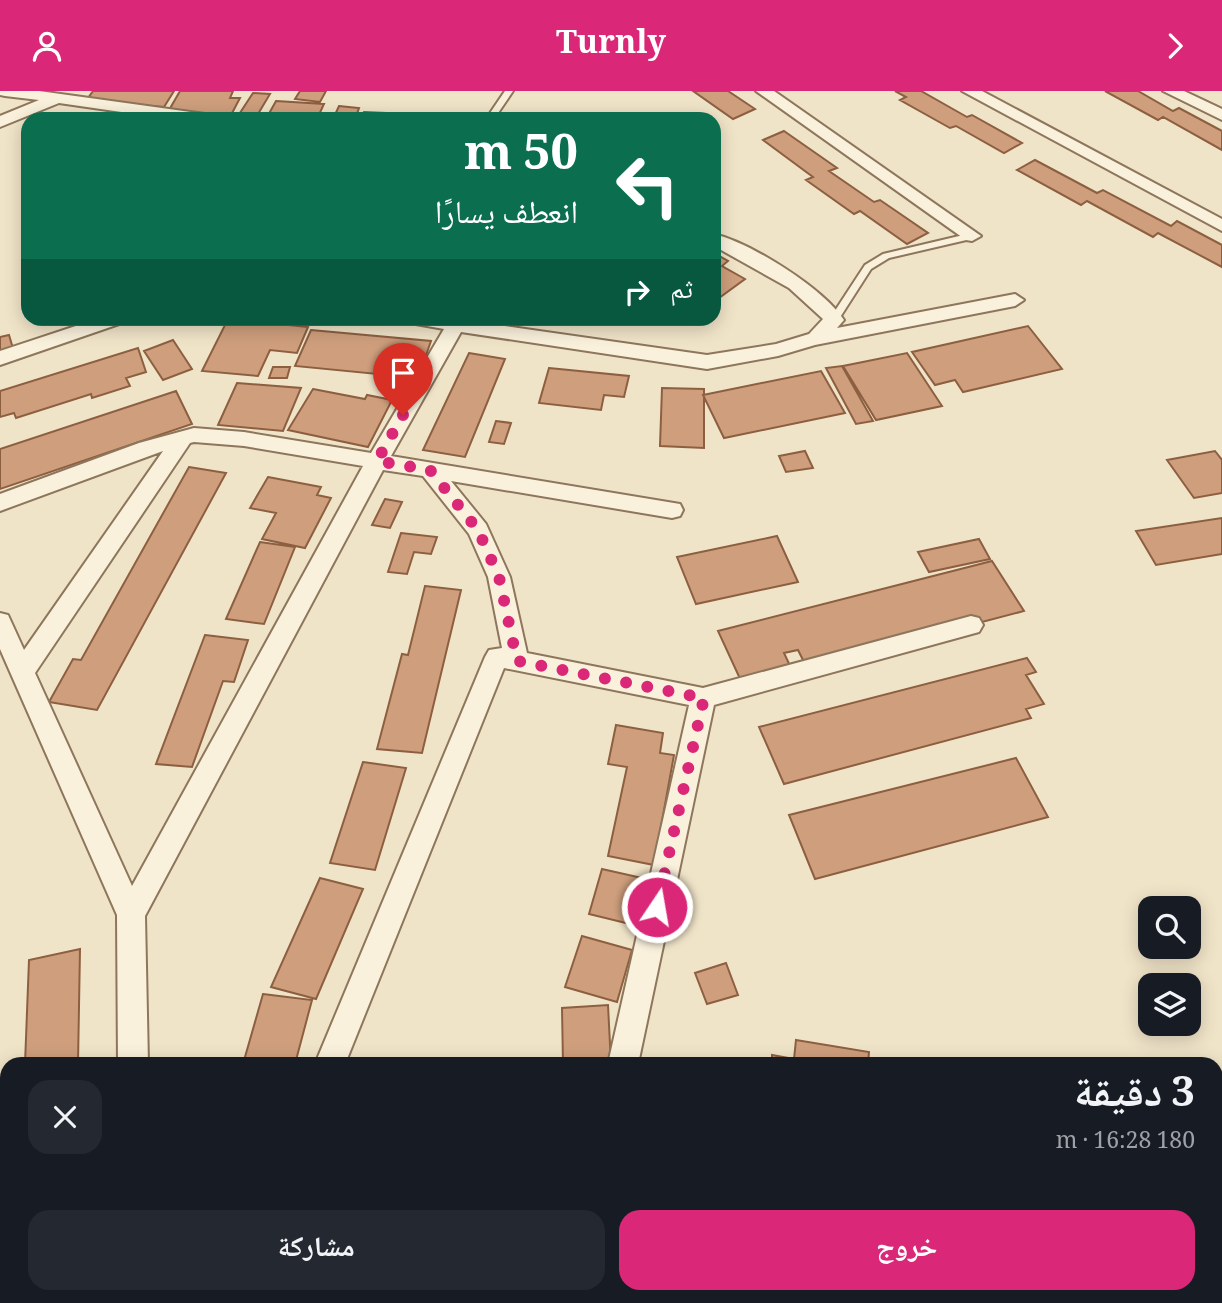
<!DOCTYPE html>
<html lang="ar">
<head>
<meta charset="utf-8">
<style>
	:root { --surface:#171b24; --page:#242831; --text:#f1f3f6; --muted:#9ea1a6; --accent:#db2777 }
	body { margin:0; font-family:Georgia,"Noto Naskh Arabic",serif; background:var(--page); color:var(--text); direction:rtl; height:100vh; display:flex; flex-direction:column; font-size:26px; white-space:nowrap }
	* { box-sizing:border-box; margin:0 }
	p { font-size:23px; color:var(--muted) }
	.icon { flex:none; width:38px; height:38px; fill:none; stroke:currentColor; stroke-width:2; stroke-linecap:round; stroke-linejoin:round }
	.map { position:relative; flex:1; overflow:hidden; direction:ltr }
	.panel { position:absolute; left:0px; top:966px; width:1223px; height:247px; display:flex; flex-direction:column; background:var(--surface); border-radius:21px 21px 0 0; box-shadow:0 4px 18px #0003; direction:rtl }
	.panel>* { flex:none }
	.hud { position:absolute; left:21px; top:21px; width:700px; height:214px; border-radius:21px; box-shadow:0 4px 18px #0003; direction:rtl; background:#0b6e4f; color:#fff; overflow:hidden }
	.tools { position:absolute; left:1138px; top:805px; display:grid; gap:14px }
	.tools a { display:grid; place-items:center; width:63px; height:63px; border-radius:14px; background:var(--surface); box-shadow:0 4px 18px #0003; font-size:35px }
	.pin { position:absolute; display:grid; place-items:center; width:60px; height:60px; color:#fff; margin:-72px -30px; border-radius:50% 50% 50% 0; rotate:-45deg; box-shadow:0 0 7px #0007 }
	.pin .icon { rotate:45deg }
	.me { position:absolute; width:77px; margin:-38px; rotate:12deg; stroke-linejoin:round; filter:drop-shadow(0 0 5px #0008) }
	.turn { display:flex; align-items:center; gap:24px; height:147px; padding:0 28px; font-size:32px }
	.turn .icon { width:91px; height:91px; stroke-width:2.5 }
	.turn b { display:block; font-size:49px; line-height:60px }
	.then { display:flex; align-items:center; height:66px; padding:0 28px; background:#0003; gap:14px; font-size:26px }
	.round { display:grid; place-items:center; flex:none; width:74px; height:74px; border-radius:21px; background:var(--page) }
	.summary { display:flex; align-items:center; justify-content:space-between; height:119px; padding:0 28px }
	h1 { font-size:42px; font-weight:800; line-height:52px }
	.cta { display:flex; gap:14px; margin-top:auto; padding:14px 28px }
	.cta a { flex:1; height:80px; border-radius:21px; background:var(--accent); color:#fff; font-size:28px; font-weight:800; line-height:80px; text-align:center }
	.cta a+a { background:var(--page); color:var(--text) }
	header { display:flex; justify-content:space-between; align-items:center; height:91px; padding:0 28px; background:var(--accent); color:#fff; font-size:32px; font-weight:800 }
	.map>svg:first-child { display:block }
	.building { fill:#cf9f7d; stroke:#8d5f41; stroke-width:2 }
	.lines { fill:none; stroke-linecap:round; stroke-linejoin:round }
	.service-casing { stroke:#8d765c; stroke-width:4 }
	.minor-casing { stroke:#8d765c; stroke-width:4 }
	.service { fill:#faf1dc; fill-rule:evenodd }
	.minor { fill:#faf1dc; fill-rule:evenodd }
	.route { stroke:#db2777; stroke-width:12; stroke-dasharray:0 21.6 }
</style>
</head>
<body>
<header><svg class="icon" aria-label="forward" viewBox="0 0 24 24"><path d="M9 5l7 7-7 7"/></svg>Turnly<svg class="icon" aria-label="person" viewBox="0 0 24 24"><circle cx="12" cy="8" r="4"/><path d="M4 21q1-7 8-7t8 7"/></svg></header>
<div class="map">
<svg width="1222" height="1212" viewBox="0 0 1222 1212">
	<rect width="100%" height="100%" fill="#f0e4c8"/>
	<path class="building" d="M93 0H174L164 16 86 10Z
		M180 0H233L230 7H240L230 26 168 21Z
		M300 0H326L320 11 295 8Z
		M693 0H728L755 18 733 28Z
		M895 0H921L967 26 972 24 1022 52 1004 62 956 35 950 37 900 9 906 6Z
		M1105 0H1138L1173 20 1179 17 1222 40V59L1163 26 1158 29Z
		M253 2 270 3 255 28H236Z
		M276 10 324 13 317 28H266Z
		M339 15 359 17 355 28H333Z
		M364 21 385 22 382 28H360Z
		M784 40 837 77 829 80 874 111 880 109 928 142 907 153 860 120 854 123 806 89 813 86 763 49Z
		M1035 69 1097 102 1103 99 1171 135 1177 130 1222 154V176L1158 142 1153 146 1087 110 1081 114 1017 79Z
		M714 162 728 170 722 175 745 188 719 207 714 204Z
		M228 228 308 236 297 262 270 259 258 285 202 280Z
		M1028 235 1062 278 963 301 955 289 935 294 912 261Z
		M311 239 431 250 418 287 295 275Z
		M9 244 15 264 0 268V246Z
		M173 249 192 278 163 289 144 260Z
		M138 257 146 281 126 287 130 295 92 307 91 303 16 327 14 322 0 326V300Z
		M469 262 505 268 465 366 423 359Z
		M907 262 942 315 876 329 843 275Z
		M842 275 873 330 856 333 826 277Z
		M273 276H290L287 287H269Z
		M549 277 629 285 624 306 604 304 601 319 539 312Z
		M821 280 845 322 724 347 703 304Z
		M237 292 301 297 283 340 218 334Z
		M662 297 704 298V357L660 355Z
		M313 298 365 308 367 304 392 309 368 356 288 339Z
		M176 300 192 333 0 398V358Z
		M496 330 511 332 504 353 489 351Z
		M805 360 813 377 786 381 779 365Z
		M1215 360 1222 369V402L1194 407 1167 369Z
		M189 376 226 382 97 619 49 611 73 568 81 569Z
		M268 386 321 396 317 404 331 407 305 457 262 448 276 422 250 417Z
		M385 408 402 411 390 437 372 434Z
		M1222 427V463L1156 474 1136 440Z
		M401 442 437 446 431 463 414 461 407 483 388 481Z
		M777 445 798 491 696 513 677 466Z
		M979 448 990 468 929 481 918 461Z
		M260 451 295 456 264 533 226 528Z
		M992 470 1024 520 807 577 798 559 784 562 792 579 742 592 718 540Z
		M425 495 461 499 422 662 377 658 402 563 408 564Z
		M205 544 248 549 234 591 223 590 192 676 156 673Z
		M1027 567 1036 581 1026 584 1044 613 1026 618 1031 627 784 693 759 636Z
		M616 634 663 642 660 662 674 664 654 774 608 765 627 676 608 673Z
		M1016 667 1048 726 815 788 789 724Z
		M363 671 406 677 375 779 330 772Z
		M602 778 642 787 630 833 589 823Z
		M320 787 363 798 316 908 271 896Z
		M582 845 632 859 617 911 565 896Z
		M80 858 78 973H25L29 869Z
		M726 872 738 904 707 913 695 882Z
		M263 903 312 909 295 973H243Z
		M608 914 611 973H563L562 917Z
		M796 949 869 961 868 973H772V964L794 968Z
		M20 1206H78V1212H20Z
		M749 1206H810L809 1212H748Z"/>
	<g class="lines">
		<g class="service-casing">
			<path id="service" d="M505 0H513L494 28H486Z
				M972 142 975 143V147L889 167 871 178 837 231 834 232 829 229 865 174 883 163Z"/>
		</g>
		<g class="minor-casing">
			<path id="minor" d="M0 0H39L205 23 213 28H170L59 12 0 36V25L39 9 5 5 0 4Z
				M756 0H774L981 145 972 150 966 149Z
				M962 0H982L1222 128V140Z
				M1163 0H1184L1222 18V29Z
				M714 143C751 152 823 197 844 229L837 237 1015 203 1024 209 1015 215 815 254 778 265 707 278 461 241 391 365 680 413 683 419 680 425 672 427 451 390 486 433 510 486 527 562 703 597 971 525 979 527 983 534 979 541 714 614 638 973H608L689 614 504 577 345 973H315L485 566 489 559 502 557 488 486 469 443 423 385 383 379 145 825 148 973H118L117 824 0 558V522L8 524 24 559 163 360 0 420V403L139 352 194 337 244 341 371 362 444 238 410 232 408 228H456L707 264 776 253 809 243 823 228 789 197 714 155ZM194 351 244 355 363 375 132 795 35 582 190 352Z
				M97 228H125L122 232 0 274V260Z
				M121 1206H153L154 1212H120Z
				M217 1206H251L248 1212H214Z
				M556 1206H589L588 1212H554Z"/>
		</g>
		<use href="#service" class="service"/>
		<use href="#minor" class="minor"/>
	</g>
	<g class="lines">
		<path class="route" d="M403 324 377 370 430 379 478 439 499 486 517 570 704 607 657 816"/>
	</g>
</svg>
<div class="tools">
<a><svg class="icon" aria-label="search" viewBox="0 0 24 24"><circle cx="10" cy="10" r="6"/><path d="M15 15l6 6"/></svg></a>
<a><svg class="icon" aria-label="layers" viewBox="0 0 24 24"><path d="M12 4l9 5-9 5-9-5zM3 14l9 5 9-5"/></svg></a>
</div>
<div class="pin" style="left:403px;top:324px;background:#d93025"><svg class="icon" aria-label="arrive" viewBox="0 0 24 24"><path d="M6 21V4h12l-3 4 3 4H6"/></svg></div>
<svg class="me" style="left:657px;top:816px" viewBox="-20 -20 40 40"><circle r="17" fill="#db2777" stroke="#fff" stroke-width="3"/><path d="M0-11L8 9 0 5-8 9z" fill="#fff"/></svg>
<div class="hud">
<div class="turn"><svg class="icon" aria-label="left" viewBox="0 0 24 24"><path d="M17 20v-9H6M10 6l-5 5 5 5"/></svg><div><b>50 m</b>انعطف يسارًا</div></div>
<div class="then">ثم<svg class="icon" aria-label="right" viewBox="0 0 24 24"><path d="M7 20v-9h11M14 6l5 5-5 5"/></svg></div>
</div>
<section class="panel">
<div class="summary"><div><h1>3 دقيقة</h1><p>180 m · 16:28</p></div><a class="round"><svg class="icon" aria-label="close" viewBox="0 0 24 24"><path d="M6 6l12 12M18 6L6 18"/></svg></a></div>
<div class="cta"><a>خروج</a><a>مشاركة</a></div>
</section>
</div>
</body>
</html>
